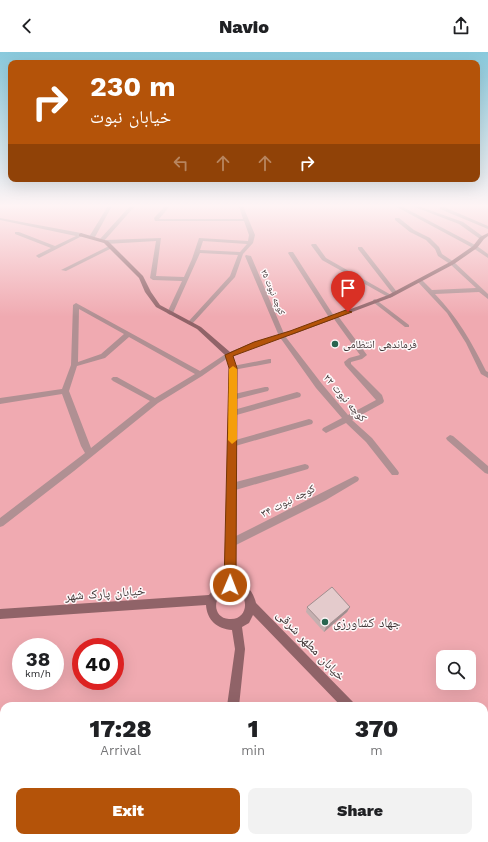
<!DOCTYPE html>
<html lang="en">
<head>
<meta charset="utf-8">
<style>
	:root { --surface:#fff; --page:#f2f2f2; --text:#202124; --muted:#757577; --accent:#b45309 }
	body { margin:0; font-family:"Work Sans","Noto Naskh Arabic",sans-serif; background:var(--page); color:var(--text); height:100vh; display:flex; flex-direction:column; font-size:15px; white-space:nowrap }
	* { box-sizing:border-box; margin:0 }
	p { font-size:13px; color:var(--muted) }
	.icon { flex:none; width:22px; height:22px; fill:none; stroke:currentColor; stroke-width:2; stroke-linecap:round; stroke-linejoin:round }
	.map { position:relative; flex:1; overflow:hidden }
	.details { position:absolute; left:0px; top:650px; width:488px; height:140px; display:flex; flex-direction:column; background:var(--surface); border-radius:12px 12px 0 0; box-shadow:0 4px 16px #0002 }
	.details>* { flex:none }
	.banner { position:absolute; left:8px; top:8px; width:472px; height:122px; border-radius:8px; box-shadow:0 4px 16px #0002; background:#b45309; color:#fff; overflow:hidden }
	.fabs { position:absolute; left:436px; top:598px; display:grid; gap:8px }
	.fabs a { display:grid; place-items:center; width:40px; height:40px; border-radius:8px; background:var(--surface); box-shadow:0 4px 16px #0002; font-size:20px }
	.speed { position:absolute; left:12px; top:586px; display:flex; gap:8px; font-size:20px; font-weight:700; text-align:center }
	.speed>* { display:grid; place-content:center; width:52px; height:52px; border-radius:50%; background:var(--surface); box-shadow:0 4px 16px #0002; line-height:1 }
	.speed small { font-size:10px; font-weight:400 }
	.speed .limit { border:6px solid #d22; background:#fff; color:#111 }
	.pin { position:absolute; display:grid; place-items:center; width:34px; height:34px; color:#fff; margin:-41px -17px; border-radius:50% 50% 50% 0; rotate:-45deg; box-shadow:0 0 4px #0007 }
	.pin .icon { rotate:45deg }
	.me { position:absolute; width:44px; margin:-22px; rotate:1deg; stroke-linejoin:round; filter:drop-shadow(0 0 3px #0008) }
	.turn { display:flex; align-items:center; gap:14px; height:84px; padding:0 16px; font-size:18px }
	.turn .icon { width:52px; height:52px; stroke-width:2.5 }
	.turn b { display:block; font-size:28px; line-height:34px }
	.lanes { display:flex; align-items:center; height:38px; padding:0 16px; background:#0003; justify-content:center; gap:20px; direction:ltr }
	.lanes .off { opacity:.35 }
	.eta { display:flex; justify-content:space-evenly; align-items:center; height:68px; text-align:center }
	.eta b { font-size:24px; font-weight:800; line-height:28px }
	.cta { display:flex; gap:8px; margin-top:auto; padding:8px 16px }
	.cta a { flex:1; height:46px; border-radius:8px; background:var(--accent); color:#fff; font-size:16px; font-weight:800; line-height:46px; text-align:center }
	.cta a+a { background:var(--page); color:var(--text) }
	header { display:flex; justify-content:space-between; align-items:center; height:52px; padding:0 16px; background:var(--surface); font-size:18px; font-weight:800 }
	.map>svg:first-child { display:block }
	.green { fill:#f0aab1; fill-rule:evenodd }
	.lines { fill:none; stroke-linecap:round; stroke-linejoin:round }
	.street { fill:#b09093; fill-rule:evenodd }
	.secondary { fill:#906368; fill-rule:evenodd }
	.wall { fill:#c4afaf }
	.shaded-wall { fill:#a08e8f }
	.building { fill:#e4cbcc; stroke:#a08e8f }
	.route { fill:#b45309; stroke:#753606 }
	.slow { fill:#f59e0b }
	.poi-dot { fill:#286550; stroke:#fef8f9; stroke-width:1.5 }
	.labels { text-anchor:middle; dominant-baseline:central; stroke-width:3; stroke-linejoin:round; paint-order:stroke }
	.far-street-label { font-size:9px; fill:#403637; stroke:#fef8f9 }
	.poi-label { font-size:11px; fill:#403637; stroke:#fef8f9; text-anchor:start }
	.street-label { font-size:11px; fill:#403637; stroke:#fef8f9 }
	.near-street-label { font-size:13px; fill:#403637; stroke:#fef8f9 }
	.near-poi-label { font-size:13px; fill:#403637; stroke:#fef8f9; text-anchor:start }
</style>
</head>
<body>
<header><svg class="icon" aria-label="back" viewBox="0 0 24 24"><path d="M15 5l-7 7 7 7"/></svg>Navio<svg class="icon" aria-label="share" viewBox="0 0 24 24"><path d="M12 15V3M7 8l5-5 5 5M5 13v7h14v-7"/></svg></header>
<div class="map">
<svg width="488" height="790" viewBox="0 0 488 790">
	<rect width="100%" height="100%" fill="#fce7e8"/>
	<path class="green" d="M0 154H488V790H0ZM21 595H55V629H21ZM81 595H115V629H81ZM443 605H469V631H443ZM4 654H484V786H4Z"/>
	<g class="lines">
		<path class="street" d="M108 154H112L95 185 90 186 89 185Z
			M130 154H135L104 189H100V187Z
			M165 154H170L159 167H243L239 154H243L255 183 253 191 243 202 235 225 192 272 190 273 187 271 188 270 230 224 238 203 200 201 173 261 170 263 167 261 182 229 153 228 150 226 156 189 106 192 103 190 106 188 161 186 156 224 184 225 192 207 199 186 248 189 249 183 244 169H155L154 166ZM203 189 247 192 240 200 200 198Z
			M395 154H401L477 194 488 202V206L473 196Z
			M412 154H418L463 170 485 186 480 187 459 172Z
			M440 155H444L488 174V177L440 157Z
			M0 166 81 181 84 183 39 206 36 204 37 203 51 196 15 182V180H19L55 194 76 184 0 168Z
			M395 166H399L414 178 430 186 439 195 442 202 454 210 488 242V247L479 240 435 242C458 266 471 289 486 319L488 320V326L481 322 466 291 447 261 417 229 422 228 432 238 476 236 450 212 438 204 435 197 426 188 410 180 395 168Z
			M312 192H316L326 206 393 244 390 246 388 245 322 208 311 193Z
			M109 194 114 195 66 219 61 218Z
			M358 195H362L397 240V242H393L358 197Z
			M289 200H293L334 264H338L367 303 362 307 351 310V312L382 343 384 349 383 351 352 368 372 386 398 419 399 421 398 423H392L366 390 346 371 326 381 322 378 323 376 342 366 316 336 279 284 245 204 246 203 251 204 285 284 322 332 348 363 376 348 345 313 344 310 349 306 360 303 334 267H330L288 201Z
			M375 247 409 273V275H405L373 250V248Z
			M76 251 200 319 227 301H229L232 303 202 324 158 351 74 419 3 474 0 475V466L85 401 81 394 62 342 0 352V346L62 337 71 313 73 253ZM79 257 124 282 101 302 78 310ZM129 285 195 322 155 346 117 325H113L111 327 113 329 150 349 91 396 69 339 77 314 105 306Z
			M269 307H271V311L233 318 230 316 233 314Z
			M265 335H268L269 337 268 339 233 348 229 345 230 343Z
			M297 340 300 341 301 343 300 345 233 364 229 361 230 359Z
			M309 367 312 368 313 370 312 372 232 395 228 392 232 389Z
			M450 383 453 384 488 414V422L485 421 447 388 446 386Z
			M305 412 308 413 309 415 308 417 232 439 229 437 228 435 229 433 232 431Z
			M355 424 358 425 359 427 358 429 326 448 234 494 231 495 228 494 226 491 228 488Z
			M66 786H85L87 790H68Z"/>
		<path class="secondary" d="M81 181 108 189 143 224 151 240 160 253 201 275 230 300 254 290 290 280 388 243 450 210 473 194 480 185 488 181V184L484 187 477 196 454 212 392 245 294 282 258 292 233 304 236 316 235 529C247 532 253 539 256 551L353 650 355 654H341L253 563 249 571 242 575 245 597 239 654H227L235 597 232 578C217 577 207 568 206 553L0 567V557L209 543 215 534 225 529 230 316 226 304 197 277 156 255 145 240 139 226 104 191 79 184V182ZM231 538C251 540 249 569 229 567 211 566 212 540 231 538Z
			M484 784 487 790H471L469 786H484Z
			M213 786H227V790H213Z"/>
	</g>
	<path class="wall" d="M307 555H350L347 560 324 580 306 560Z
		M488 692V746L484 743V699Z"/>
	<path class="shaded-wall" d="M350 555 347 560 324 580 326 575Z"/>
	<path class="building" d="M332 535 350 555 326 575 307 555Z
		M488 704V736L484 732V711Z"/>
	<linearGradient id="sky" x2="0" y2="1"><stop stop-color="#89c9dc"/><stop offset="0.58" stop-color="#fef4f5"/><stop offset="1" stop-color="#fef4f5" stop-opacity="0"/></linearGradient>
	<rect width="488" height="265" fill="url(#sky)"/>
	<path class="route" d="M346 258 352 260 233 304 237 316 236 533 234 537 230 539 226 537 224 533 229 316 225 303 254 290 290 279Z"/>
	<path class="slow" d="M233 314 237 317V388L232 392 228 388 229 317Z"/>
	<g class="poi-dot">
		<circle cx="335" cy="292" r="4"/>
		<circle cx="325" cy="570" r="4"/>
	</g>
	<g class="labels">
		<g class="far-street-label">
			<text transform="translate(273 240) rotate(67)">کوچه نبوت ۲۵</text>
		</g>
		<g class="poi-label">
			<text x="343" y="292">فرماندهی انتظامی</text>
		</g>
		<g class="street-label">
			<text transform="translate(345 346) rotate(49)">کوچه نبوت ۲۲</text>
			<text transform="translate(288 449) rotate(-27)">کوچه نبوت ۳۴</text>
		</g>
		<g class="near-street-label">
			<text transform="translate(105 541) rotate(-4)">خیابان پارک شهر</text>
			<text transform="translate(311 593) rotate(46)">خیابان مطهر شرقی</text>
		</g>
		<g class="near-poi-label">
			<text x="333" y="570">جهاد کشاورزی</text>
		</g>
	</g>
</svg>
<div class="fabs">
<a><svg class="icon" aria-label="search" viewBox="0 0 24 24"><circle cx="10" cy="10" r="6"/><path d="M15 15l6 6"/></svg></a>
</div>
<div class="speed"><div>38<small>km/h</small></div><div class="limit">40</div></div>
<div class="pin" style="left:348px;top:260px;background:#d93025"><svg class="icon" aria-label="arrive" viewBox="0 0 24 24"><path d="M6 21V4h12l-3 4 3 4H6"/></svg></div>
<svg class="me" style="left:230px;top:533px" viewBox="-20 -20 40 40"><circle r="17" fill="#b45309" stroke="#fff" stroke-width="3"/><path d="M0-11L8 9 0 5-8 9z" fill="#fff"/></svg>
<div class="banner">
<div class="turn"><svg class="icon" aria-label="right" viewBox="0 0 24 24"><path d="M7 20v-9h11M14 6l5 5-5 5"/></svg><div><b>230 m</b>خیابان نبوت</div></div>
<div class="lanes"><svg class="icon off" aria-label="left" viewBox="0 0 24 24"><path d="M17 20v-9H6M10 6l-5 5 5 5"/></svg><svg class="icon off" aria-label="ahead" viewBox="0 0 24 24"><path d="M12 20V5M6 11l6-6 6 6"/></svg><svg class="icon off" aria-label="ahead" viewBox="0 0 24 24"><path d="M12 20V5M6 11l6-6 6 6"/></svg><svg class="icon" aria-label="right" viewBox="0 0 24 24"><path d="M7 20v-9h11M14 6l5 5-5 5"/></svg></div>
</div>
<section class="details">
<div class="eta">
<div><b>17:28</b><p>Arrival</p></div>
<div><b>1</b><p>min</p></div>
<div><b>370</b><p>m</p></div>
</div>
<div class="cta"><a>Exit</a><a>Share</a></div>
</section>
</div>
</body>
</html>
